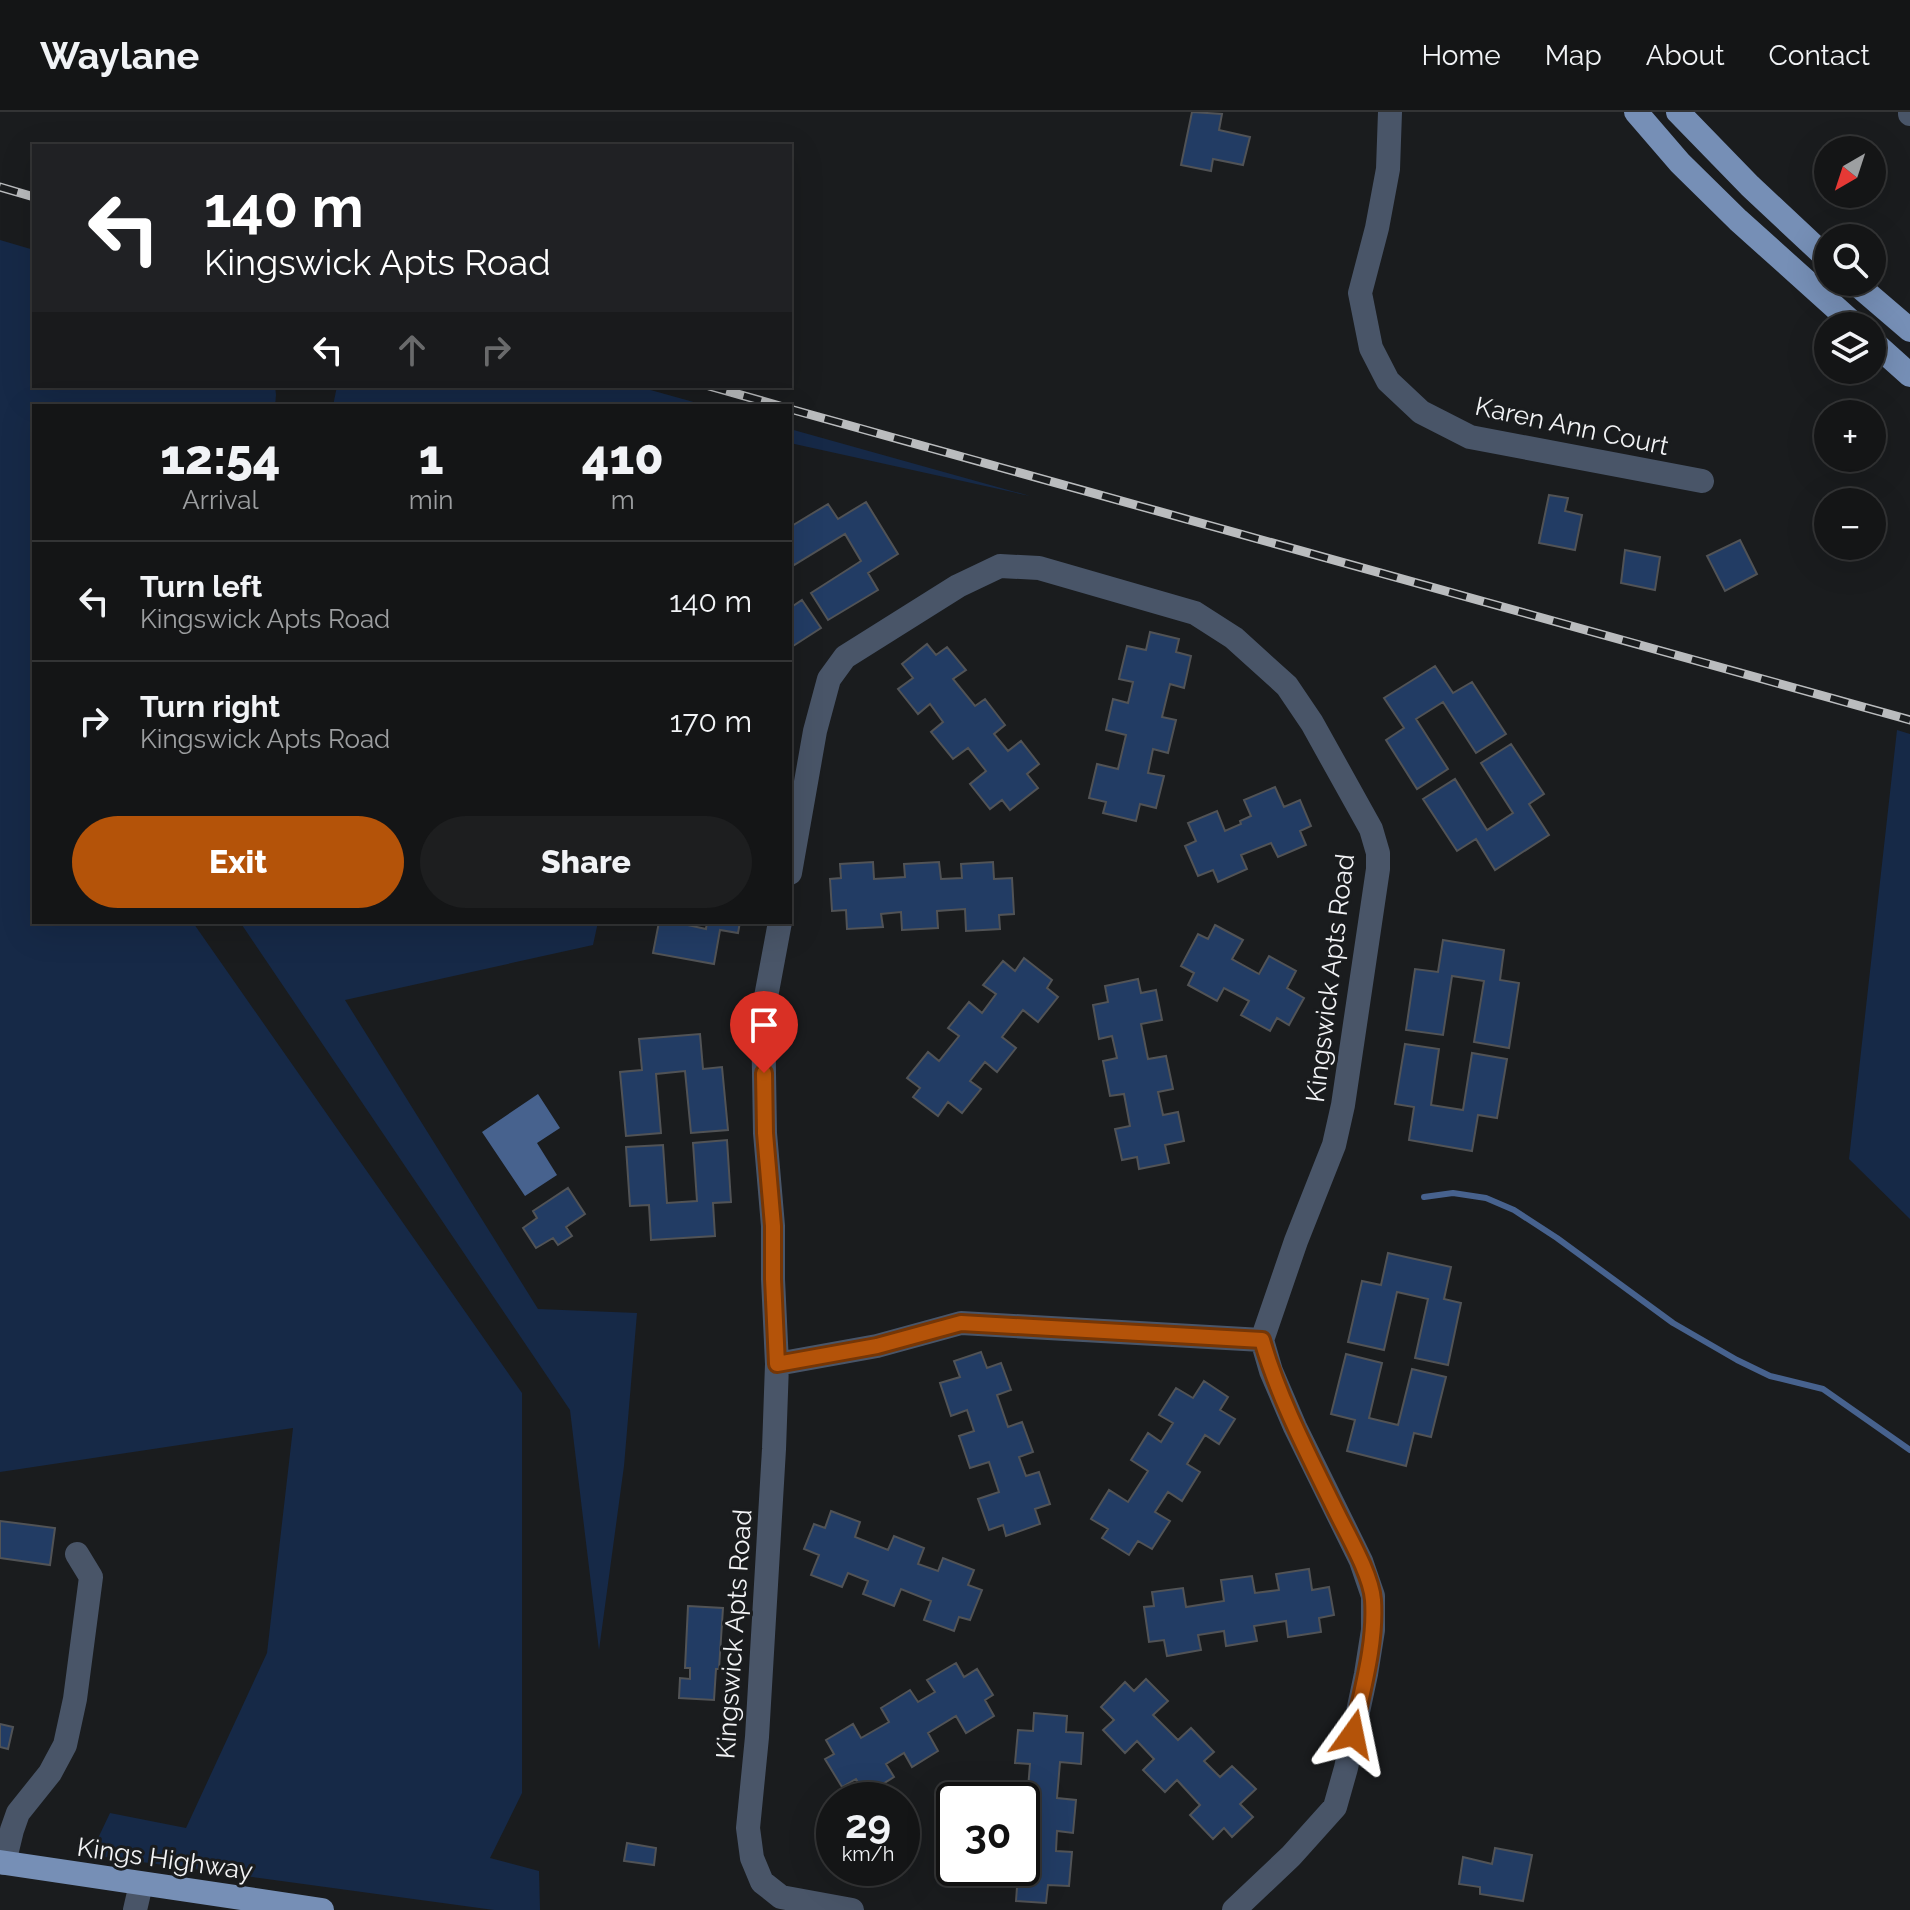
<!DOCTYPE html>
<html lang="en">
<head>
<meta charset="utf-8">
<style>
	:root { --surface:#141516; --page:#1d1e1f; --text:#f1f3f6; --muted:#9d9fa1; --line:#333435; --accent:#b45309 }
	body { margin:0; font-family:Raleway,sans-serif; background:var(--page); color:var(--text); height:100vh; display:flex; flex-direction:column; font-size:30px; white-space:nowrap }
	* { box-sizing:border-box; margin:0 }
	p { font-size:26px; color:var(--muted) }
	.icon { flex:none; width:44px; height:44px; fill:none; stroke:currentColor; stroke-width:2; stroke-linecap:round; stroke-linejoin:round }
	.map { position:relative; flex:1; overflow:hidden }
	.details { position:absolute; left:32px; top:292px; width:760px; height:520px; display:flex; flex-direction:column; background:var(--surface); border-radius:0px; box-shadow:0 8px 32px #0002,0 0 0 2px var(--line) }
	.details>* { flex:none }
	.guide { position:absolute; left:32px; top:32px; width:760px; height:244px; border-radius:0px; box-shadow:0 8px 32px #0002,0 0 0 2px var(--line); background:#202124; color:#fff; overflow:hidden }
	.needle { width:52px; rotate:219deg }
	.controls { position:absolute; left:1814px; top:24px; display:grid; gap:16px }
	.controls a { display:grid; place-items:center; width:72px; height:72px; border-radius:50%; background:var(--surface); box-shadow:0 8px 32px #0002,0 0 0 2px var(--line); font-size:40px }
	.speed { position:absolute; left:816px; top:1670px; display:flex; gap:16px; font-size:40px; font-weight:700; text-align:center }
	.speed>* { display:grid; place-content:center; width:104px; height:104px; border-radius:50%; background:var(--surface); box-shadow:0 8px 32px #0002,0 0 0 2px var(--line); line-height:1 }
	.speed small { font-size:20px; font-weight:400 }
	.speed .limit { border:4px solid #111; border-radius:12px; background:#fff; color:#111 }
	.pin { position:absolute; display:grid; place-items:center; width:68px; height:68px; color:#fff; margin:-82px -34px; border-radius:50% 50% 50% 0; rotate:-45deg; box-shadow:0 0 8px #0007 }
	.pin .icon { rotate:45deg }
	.me { position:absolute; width:88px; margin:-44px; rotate:12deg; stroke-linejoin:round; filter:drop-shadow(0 0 6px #0008) }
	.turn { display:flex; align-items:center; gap:28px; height:168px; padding:0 40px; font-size:36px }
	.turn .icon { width:104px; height:104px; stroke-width:2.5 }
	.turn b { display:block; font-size:56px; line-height:68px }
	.lanes { display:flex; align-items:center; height:76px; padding:0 40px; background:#0003; justify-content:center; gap:40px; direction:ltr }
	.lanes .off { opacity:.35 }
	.eta { display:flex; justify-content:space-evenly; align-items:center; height:136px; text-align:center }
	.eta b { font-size:48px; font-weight:800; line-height:56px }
	.button { display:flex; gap:16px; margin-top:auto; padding:16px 40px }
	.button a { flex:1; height:92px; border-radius:48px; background:var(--accent); color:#fff; font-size:32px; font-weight:800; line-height:92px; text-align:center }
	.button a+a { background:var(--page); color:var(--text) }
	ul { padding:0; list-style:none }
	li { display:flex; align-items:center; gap:24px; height:120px; padding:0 40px; border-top:2px solid var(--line) }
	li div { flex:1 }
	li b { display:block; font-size:30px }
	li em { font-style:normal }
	header { display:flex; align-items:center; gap:48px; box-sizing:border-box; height:112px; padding:0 40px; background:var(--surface); border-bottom:2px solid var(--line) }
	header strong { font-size:38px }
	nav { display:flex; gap:44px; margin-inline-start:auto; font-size:28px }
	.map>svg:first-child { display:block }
	.green { fill:#162947 }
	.water { fill:#47628e }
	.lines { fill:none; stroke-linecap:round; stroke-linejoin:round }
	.stream { stroke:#47628e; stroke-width:6 }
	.building { fill:#223c64; stroke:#515356; stroke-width:2 }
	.minor { stroke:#495568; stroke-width:24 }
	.major { stroke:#768fb6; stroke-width:24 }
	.rail-casing { stroke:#babcbe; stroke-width:9 }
	.rail { stroke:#1a1c1e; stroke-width:6; stroke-dasharray:18; stroke-linecap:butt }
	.route-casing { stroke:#753606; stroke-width:20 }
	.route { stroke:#b45309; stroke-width:14 }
	.labels { text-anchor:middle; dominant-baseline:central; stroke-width:6; stroke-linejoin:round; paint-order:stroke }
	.street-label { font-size:26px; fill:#f2f3f5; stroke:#1a1c1e }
</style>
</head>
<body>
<header>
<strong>Waylane</strong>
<nav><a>Home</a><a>Map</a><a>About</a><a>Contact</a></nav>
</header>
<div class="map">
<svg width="1910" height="1798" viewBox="0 0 1910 1798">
	<rect width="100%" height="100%" fill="#1a1c1e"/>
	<path class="green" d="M0 128 34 138V274H275L276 283 275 294H34V810H194V812L522 1281V1681L490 1746 539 1759 540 1798H494L90 1743 110 1701 186 1716 267 1541 293 1316 0 1360Z
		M337 274H636L708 294H333Z
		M790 317 1030 384 790 331Z
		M1897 618 1910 622V1107L1849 1047Z
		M240 810H598L593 833 345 888 538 1197 637 1201 624 1354 599 1538 570 1298Z"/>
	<path class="water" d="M538 982 560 1016 537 1031 557 1063 525 1084 482 1020Z"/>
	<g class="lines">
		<path class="stream" d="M1424 1085 1453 1081 1486 1086 1514 1098 1557 1126 1673 1211 1737 1248 1770 1264 1823 1277 1910 1338"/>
	</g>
	<path class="building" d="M1192 0 1222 2 1219 18 1250 25 1243 53 1213 47 1211 59 1181 53Z
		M1549 383 1568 386 1565 399 1582 403 1575 438 1539 431Z
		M866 390 898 442 868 461 878 478 828 508 811 481 861 449 845 422 794 453 790 446V415L828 392 838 407Z
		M1740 428 1757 462 1725 479 1707 444Z
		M1625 438 1660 445 1655 478 1621 471Z
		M802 488 821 516 790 536V496Z
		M1150 520 1179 527 1176 540 1191 544 1184 576 1170 572 1162 605 1176 608 1168 641 1153 637 1148 661 1164 664 1156 696 1140 692 1136 709 1103 701 1106 690 1089 686 1097 652 1118 657 1126 623 1106 618 1113 587 1128 591 1133 570 1119 567 1127 534 1146 538Z
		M927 532 936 543 947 535 966 558 953 567 975 594 985 587 1005 613 994 622 1008 639 1021 629 1039 652 1027 662 1038 676 1010 698 1002 688 990 697 970 672 986 659 968 636 953 647 931 620 943 610 930 592 918 602 898 577 913 566 902 552Z
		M1435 554 1453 581 1472 570 1506 622 1476 641 1443 590 1416 607 1448 657 1417 677 1386 628 1404 616 1384 586Z
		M1511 632 1544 682 1529 692 1549 723 1495 758 1476 727 1457 739 1423 687 1455 667 1487 718 1513 701 1481 651Z
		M1275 675 1284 695 1300 688 1311 714 1300 719 1306 733 1278 745 1271 731 1241 743 1247 757 1218 770 1213 758 1198 764 1185 734 1196 729 1188 711 1217 699 1225 719 1241 712 1240 709 1251 704 1244 688Z
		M873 750 874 767 905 765 904 752 939 750 941 767 962 766 961 752 993 750 994 767 1012 766 1014 802 999 803 1000 817 966 819 965 797 937 799 938 816 902 818 901 800 881 802 883 815 847 817 846 798 832 799 830 767 841 766 840 752Z
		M659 810H674L706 817 707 810H740L738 821 720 818 714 852 653 841Z
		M1215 813 1243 828 1232 847 1259 862 1269 844 1296 859 1287 876 1304 886 1289 913 1277 906 1270 919 1241 903 1249 889 1224 876 1217 889 1188 873 1194 861 1181 854 1198 822 1208 827Z
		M1443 828 1504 838 1500 868 1519 871 1509 936 1474 930 1484 869 1452 864 1443 923 1406 918 1415 857 1438 860Z
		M1024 846 1052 868 1047 876 1058 885 1038 910 1023 898 1002 925 1016 936 997 960 985 950 970 969 981 977 962 1001 948 990 938 1004 913 985 920 976 907 966 928 940 939 949 959 924 948 916 969 890 982 901 996 882 983 873 1003 849 1015 859Z
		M1138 867 1141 881 1156 878 1162 908 1141 912 1148 947 1166 944 1173 977 1158 980 1163 1003 1178 1000 1184 1029 1165 1033 1169 1051 1139 1057 1137 1045 1122 1048 1115 1017 1130 1014 1124 982 1110 984 1103 949 1117 946 1112 924 1099 927 1093 893 1108 890 1105 874Z
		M700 922 703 957 722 955 728 1018 691 1021 685 959 656 962 661 1021 626 1024 620 960 642 958 639 927Z
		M1405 932 1439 937 1431 993 1463 998 1472 941 1507 947 1497 1006 1478 1003 1472 1039 1409 1028 1414 995 1395 992Z
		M727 1028 731 1090 713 1091 715 1124 651 1128 649 1093 630 1094 626 1035 663 1033 667 1091 697 1089 693 1031Z
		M568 1076 585 1102 566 1115 572 1124 558 1133 553 1126 536 1136 523 1116 537 1106 533 1099Z
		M1388 1141 1451 1155 1444 1187 1461 1191 1448 1253 1415 1246 1428 1187 1397 1180 1384 1238 1348 1230 1362 1169 1381 1173Z
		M981 1240 987 1256 1001 1251 1011 1278 997 1283 1008 1315 1022 1310 1033 1340 1019 1345 1026 1364 1039 1360 1050 1392 1035 1397 1040 1412 1006 1424 1003 1413 989 1418 978 1387 999 1380 989 1350 970 1356 959 1324 974 1319 967 1298 951 1304 940 1271 960 1265 954 1249Z
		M1346 1242 1382 1251 1369 1306 1398 1313 1412 1257 1446 1265 1431 1325 1414 1321 1406 1354 1347 1339 1355 1308 1331 1302Z
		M1204 1269 1228 1285 1220 1298 1235 1307 1219 1332 1205 1323 1187 1352 1200 1360 1182 1389 1168 1380 1155 1400 1170 1409 1152 1437 1138 1429 1129 1443 1102 1426 1108 1417 1091 1407 1109 1378 1128 1390 1148 1359 1131 1348 1148 1321 1161 1330 1173 1311 1159 1303 1176 1276 1193 1286Z
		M831 1399 860 1410 855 1425 888 1438 894 1424 924 1436 918 1452 938 1459 943 1446 974 1458 968 1473 982 1478 970 1508 959 1505 954 1519 924 1508 931 1489 901 1477 894 1494 863 1482 868 1469 848 1461 842 1475 811 1463 819 1443 804 1437 814 1412 825 1416Z
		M0 1409 55 1416 50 1453 0 1446Z
		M1309 1457 1312 1478 1329 1475 1334 1503 1319 1506 1321 1520 1288 1525 1286 1509 1254 1514 1257 1529 1226 1534 1224 1519 1198 1523 1201 1538 1167 1544 1164 1528 1149 1530 1144 1495 1154 1494 1152 1480 1183 1476 1186 1495 1224 1489 1221 1468 1252 1464 1255 1481 1279 1478 1276 1462Z
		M688 1494 723 1496 719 1557H716L714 1588 679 1586 680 1566 690 1567V1556H685Z
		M956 1551 964 1565 977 1557 993 1583 985 1588 994 1604 966 1621 956 1604 928 1621 938 1639 912 1655 904 1641 886 1652 894 1665 865 1683 856 1667 842 1675 825 1647 834 1642 826 1628 853 1612 861 1626 889 1610 881 1596 910 1578 918 1590 935 1580 927 1568Z
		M1146 1567 1168 1589 1153 1603 1178 1628 1191 1616 1214 1640 1204 1649 1220 1665 1232 1654 1256 1677 1240 1692 1253 1705 1232 1725 1224 1716 1213 1727 1190 1703 1200 1693 1177 1668 1165 1680 1143 1658 1154 1647 1137 1629 1125 1641 1103 1618 1114 1608 1101 1595 1125 1570 1134 1579Z
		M1034 1601 1067 1604 1066 1620 1083 1621 1081 1652 1060 1650 1057 1686 1076 1688 1073 1721 1057 1719 1056 1739 1072 1740 1069 1774 1048 1773 1046 1791 1016 1789 1017 1775 1002 1773 1003 1756H1022V1688H1011L1012 1676 1028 1677 1030 1652 1015 1651 1018 1618 1033 1619Z
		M0 1612 13 1615 8 1637 0 1635Z
		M627 1731 656 1736 654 1753 624 1749Z
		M1495 1736 1532 1743 1523 1789 1480 1782V1775L1459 1772 1463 1745 1492 1752Z"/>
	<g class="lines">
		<path class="minor" d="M1390 0 1388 57 1377 116 1360 181 1371 236 1388 269 1421 300 1470 325 1702 369
			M1910 0V2
			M790 761 815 619 829 567 845 545 958 474 1000 454 1039 456 1195 501 1234 526 1287 574 1312 611 1371 717 1378 741V757L1343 993 1334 1033 1296 1129 1262 1228 1271 1259 1295 1315 1361 1449 1373 1484V1518L1366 1562 1346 1656 1335 1695 1291 1744 1234 1798
			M780 810 763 901 765 1021 773 1114V1167L777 1252 774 1337 757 1625 748 1716 752 1746 762 1770 781 1785 852 1798
			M777 1252 877 1234 961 1211 1262 1228
			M4 1751 12 1718 18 1701 50 1661 65 1633 75 1587 91 1465 77 1442
			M135 1798 141 1772"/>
		<path class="major" d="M1636 0 1680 51 1738 108 1856 214
			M1678 0 1750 74 1828 147
			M1854 170 1910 218
			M1872 229 1910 263
			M0 1750 322 1798"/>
		<g class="rail-casing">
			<path id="rail" d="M0 75 34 85
				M709 274 780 294
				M790 297 1910 608"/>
		</g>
		<use href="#rail" class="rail"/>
	</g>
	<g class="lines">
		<g class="route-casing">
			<path id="route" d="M764 961 765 1021 773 1114V1167L777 1252 877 1234 961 1211 1262 1228C1279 1287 1308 1342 1335 1397 1347 1422 1371 1462 1373 1488 1376 1533 1362 1578 1353 1622"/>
		</g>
		<use href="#route" class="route"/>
	</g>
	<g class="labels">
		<g class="street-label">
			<text transform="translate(1572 314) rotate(12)">Karen Ann Court</text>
			<text transform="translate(1330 866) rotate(-83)">Kingswick Apts Road</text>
			<text transform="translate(734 1522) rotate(-86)">Kingswick Apts Road</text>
			<text transform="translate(165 1747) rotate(8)">Kings Highway</text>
		</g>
	</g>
</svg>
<div class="controls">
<a><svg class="needle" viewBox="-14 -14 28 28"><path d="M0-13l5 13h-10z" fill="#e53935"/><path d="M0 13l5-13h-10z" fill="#9d9fa1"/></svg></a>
<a><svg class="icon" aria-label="search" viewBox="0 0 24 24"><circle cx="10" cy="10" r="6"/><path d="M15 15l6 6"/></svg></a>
<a><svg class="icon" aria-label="layers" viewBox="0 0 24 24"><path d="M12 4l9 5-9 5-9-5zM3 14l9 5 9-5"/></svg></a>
<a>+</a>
<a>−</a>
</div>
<div class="speed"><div>29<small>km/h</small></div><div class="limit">30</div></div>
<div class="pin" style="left:764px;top:961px;background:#d93025"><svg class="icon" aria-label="arrive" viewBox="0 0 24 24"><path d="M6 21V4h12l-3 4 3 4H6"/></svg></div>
<svg class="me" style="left:1353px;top:1622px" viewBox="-20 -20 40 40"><path d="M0-17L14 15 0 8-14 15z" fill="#b45309" stroke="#fff" stroke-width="4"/></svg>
<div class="guide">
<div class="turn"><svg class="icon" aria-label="left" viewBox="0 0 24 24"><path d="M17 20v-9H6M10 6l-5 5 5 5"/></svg><div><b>140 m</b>Kingswick Apts Road</div></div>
<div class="lanes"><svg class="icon" aria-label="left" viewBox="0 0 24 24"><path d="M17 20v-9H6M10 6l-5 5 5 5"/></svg><svg class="icon off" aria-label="ahead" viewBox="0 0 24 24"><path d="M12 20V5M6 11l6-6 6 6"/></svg><svg class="icon off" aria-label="right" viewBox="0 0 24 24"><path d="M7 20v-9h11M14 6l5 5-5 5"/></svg></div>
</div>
<section class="details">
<div class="eta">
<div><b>12:54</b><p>Arrival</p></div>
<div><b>1</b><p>min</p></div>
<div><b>410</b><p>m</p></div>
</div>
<ul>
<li><svg class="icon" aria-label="left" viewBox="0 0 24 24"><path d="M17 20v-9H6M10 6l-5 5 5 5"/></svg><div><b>Turn left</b><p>Kingswick Apts Road</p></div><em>140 m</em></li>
<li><svg class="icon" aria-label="right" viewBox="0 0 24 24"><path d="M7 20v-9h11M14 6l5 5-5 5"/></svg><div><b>Turn right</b><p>Kingswick Apts Road</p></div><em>170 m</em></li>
</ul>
<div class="button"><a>Exit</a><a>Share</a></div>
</section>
</div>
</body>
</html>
